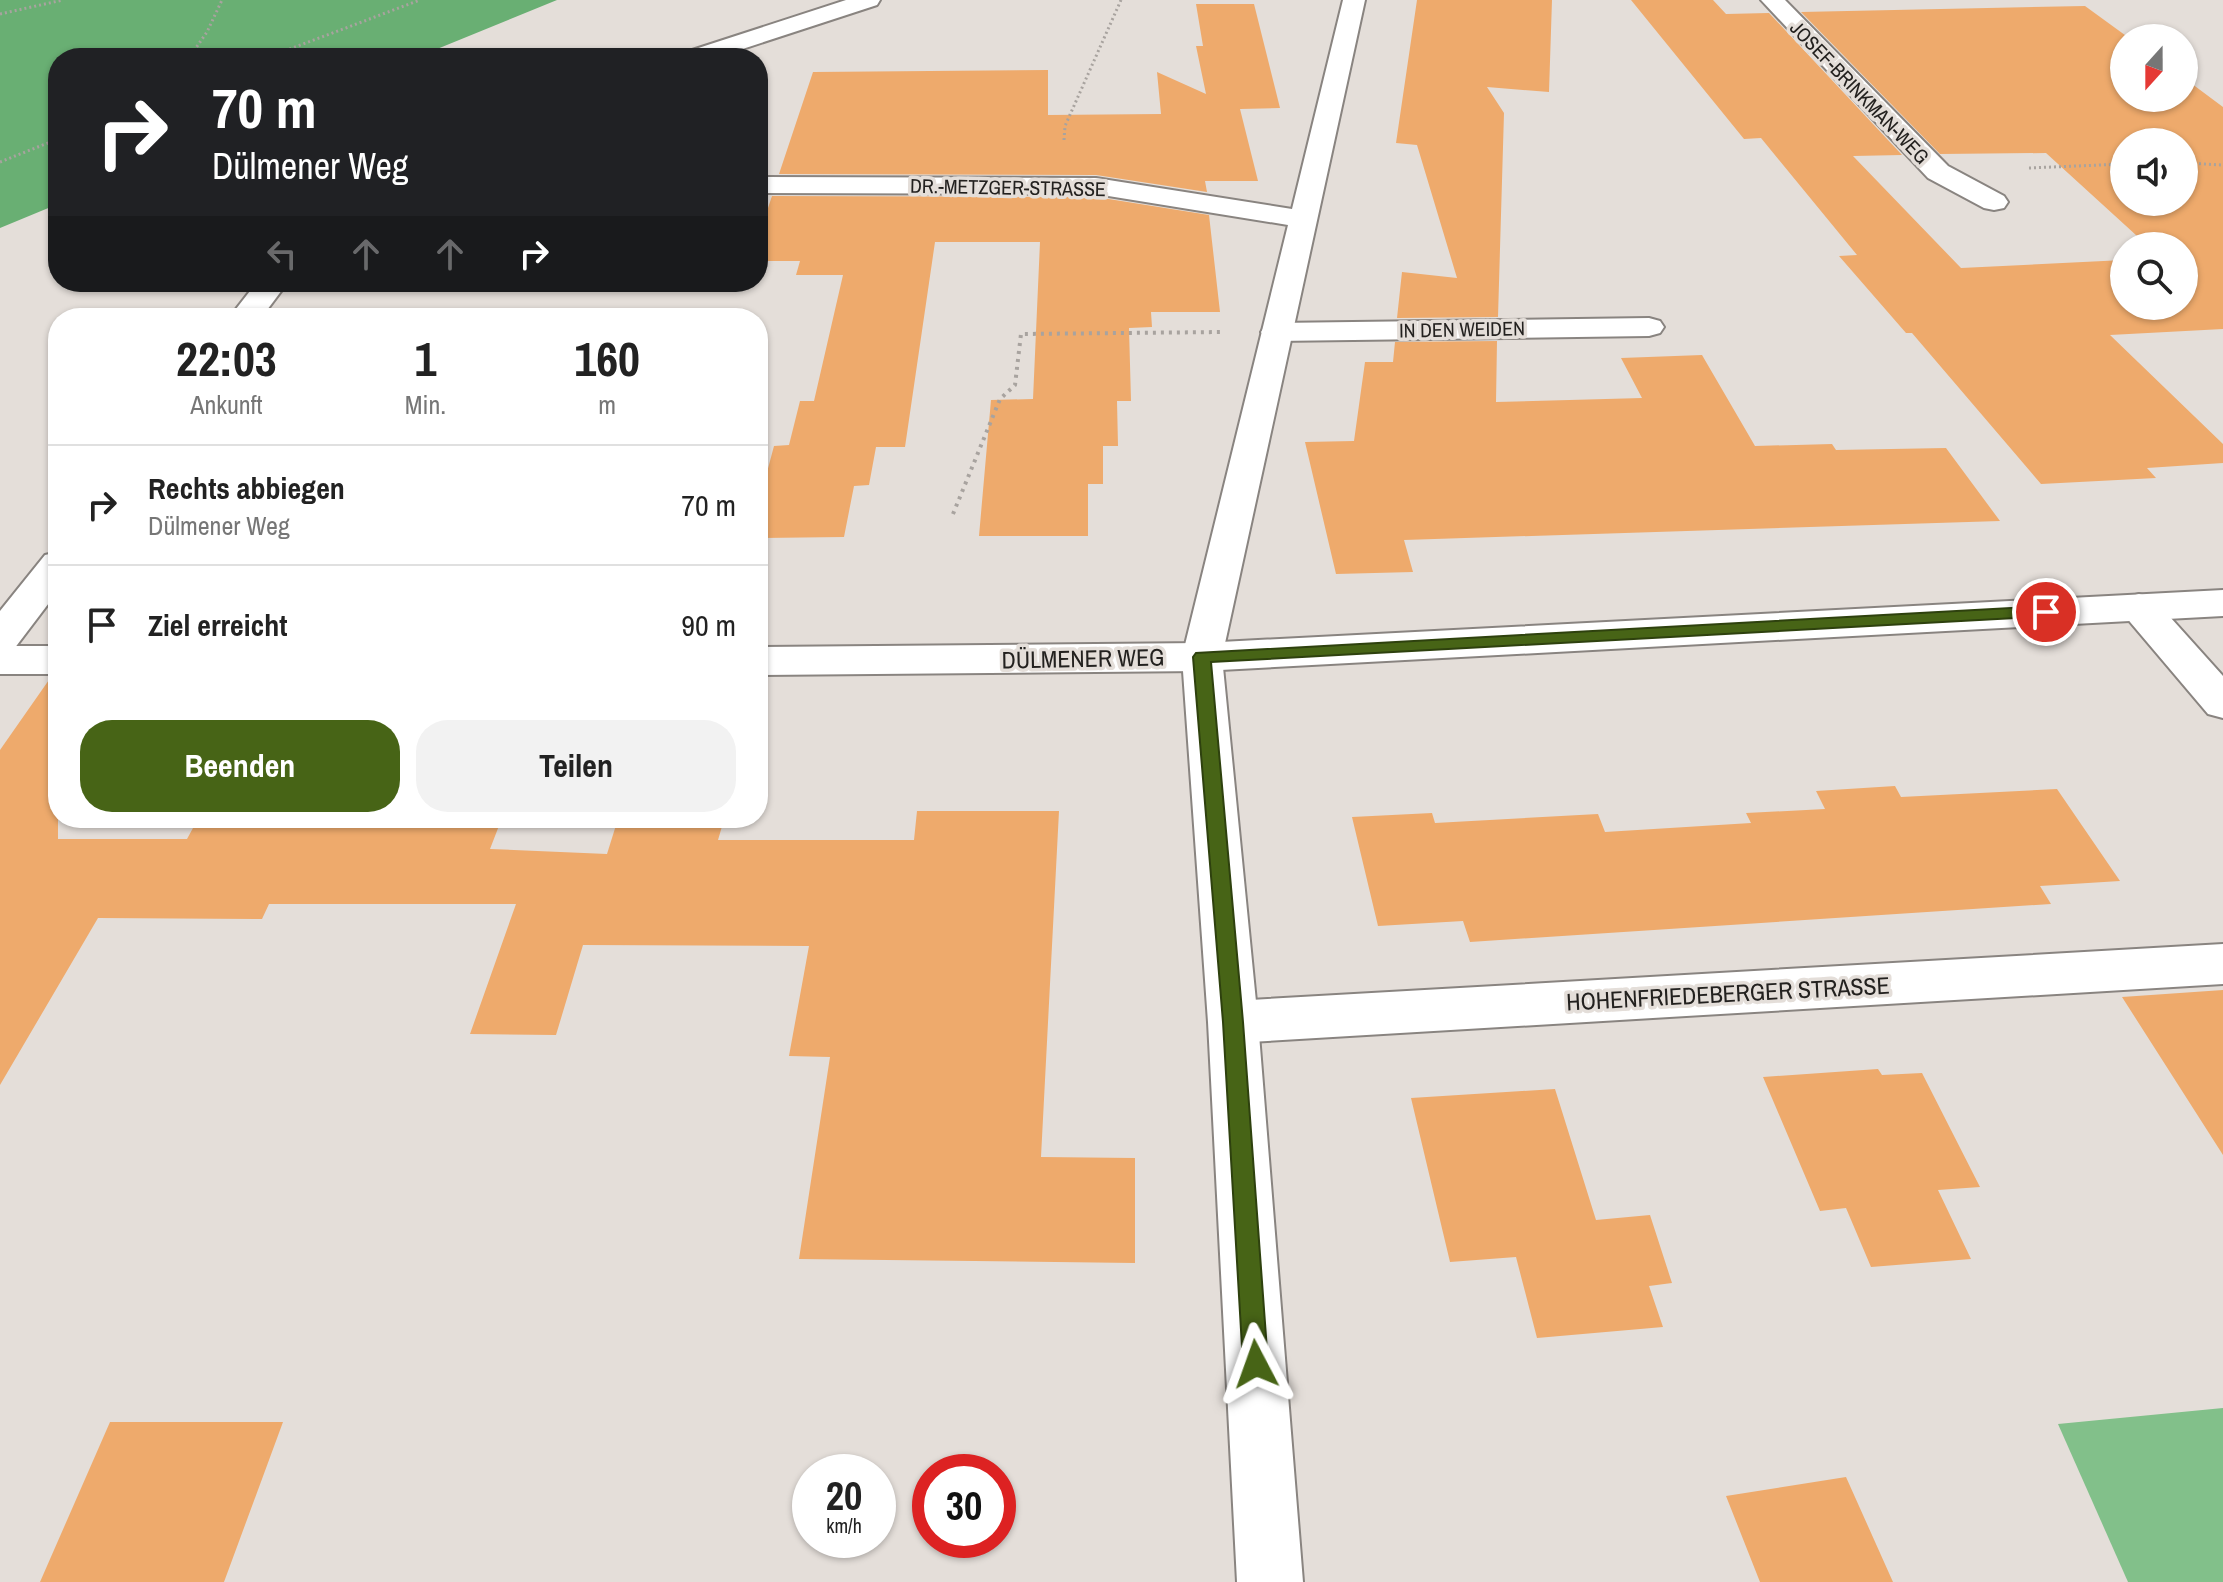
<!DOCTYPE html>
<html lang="de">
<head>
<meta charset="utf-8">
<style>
	:root { --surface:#fff; --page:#f2f2f2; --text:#222; --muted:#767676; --line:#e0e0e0; --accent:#476416 }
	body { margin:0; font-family:"Archivo Narrow",sans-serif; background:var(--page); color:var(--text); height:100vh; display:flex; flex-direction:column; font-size:30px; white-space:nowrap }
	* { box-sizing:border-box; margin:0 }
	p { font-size:26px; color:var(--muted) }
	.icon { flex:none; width:44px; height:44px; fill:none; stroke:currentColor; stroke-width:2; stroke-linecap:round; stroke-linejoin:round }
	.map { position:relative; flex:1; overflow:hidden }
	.details { position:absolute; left:48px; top:308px; width:720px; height:520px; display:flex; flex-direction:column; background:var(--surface); border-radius:32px; box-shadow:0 2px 6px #0004 }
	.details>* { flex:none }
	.hud { position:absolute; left:48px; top:48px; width:720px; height:244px; border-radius:32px; box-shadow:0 2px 6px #0004; background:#202124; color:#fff; overflow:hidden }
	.needle { width:52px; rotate:201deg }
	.fabs { position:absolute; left:2110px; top:24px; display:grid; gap:16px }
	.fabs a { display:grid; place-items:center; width:88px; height:88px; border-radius:50%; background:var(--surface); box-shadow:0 2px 6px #0004; font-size:40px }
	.speed { position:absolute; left:792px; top:1454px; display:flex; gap:16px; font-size:40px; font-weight:700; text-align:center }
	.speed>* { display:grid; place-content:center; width:104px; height:104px; border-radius:50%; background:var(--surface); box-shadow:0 2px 6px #0004; line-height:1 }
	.speed small { font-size:20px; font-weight:400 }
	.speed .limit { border:12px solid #d22; background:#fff; color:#111 }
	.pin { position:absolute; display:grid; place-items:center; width:68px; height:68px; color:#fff; margin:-34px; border:4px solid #fff; border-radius:50%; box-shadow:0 2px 8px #0007 }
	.me { position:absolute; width:88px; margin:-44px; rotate:356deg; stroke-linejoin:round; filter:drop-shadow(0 0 6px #0008) }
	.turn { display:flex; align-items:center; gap:28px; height:168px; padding:0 32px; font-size:36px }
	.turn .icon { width:104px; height:104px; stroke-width:2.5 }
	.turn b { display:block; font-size:56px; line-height:68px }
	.lanes { display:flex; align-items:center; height:76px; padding:0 32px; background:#0003; justify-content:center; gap:40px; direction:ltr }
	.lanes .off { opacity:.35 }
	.eta { display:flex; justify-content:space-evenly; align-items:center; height:136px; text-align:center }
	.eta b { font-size:48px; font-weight:700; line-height:56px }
	.action { display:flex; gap:16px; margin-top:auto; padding:16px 32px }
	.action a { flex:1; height:92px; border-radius:32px; background:var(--accent); color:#fff; font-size:32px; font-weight:700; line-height:92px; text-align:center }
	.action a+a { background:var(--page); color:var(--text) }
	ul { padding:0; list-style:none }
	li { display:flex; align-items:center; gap:24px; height:120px; padding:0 32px; border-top:2px solid var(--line) }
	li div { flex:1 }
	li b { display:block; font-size:30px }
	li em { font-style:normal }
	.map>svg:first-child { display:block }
	.green { fill:#82c08a }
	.forest { fill:#69af73 }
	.building { fill:#eeaa6c; fill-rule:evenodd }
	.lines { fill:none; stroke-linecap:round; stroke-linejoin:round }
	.service-casing { stroke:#898480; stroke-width:4 }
	.minor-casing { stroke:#898480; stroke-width:4 }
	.tertiary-casing { stroke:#898480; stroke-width:4 }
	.path-far1 { stroke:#a8a39f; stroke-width:3; stroke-dasharray:2 3; stroke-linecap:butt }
	.path { stroke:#a8a39f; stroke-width:4; stroke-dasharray:3 5; stroke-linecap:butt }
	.service { fill:#fff; fill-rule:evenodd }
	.minor { fill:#fff; fill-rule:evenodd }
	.tertiary { fill:#fff; fill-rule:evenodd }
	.route { fill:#476416; stroke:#2e410e; stroke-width:2 }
	.labels { text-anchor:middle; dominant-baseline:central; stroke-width:7; stroke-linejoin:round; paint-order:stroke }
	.far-street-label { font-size:20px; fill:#23211f; stroke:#e4ded9 }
	.street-label { font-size:24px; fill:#23211f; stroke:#e4ded9 }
</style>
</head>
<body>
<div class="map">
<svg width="2223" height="1582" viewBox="0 0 2223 1582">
	<rect width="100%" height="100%" fill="#e4ded9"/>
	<path class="green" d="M2223 1408V1582H2128L2058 1424Z"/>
	<path class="forest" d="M0 0H557L415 58H58V204L0 228Z"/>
	<path class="building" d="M1417 0H1552L1549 92 1487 87 1504 113 1498 317 1397 318 1402 272 1457 278 1417 145 1396 143Z
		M1631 0H1713L1726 14 1769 13 1902 155 1853 156 1961 268 2124 260V306H2184V246H2148L2046 153 1940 154 1801 12 2085 6 2129 38H2124V98H2184V78L2223 107V329L2110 335 2223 444V463L2147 468 2156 478 2041 484 1912 333H1906L1839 256 1857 255 1761 138 1744 139ZM2124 142H2184V202H2124Z
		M1196 4H1254L1280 108 1240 109 1258 181H1205L1207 192 1096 175 779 174 813 72 1048 70V115L1161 114 1157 72 1206 94 1196 46H1203Z
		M772 196 1096 197 1209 215 1220 312H1151L1152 327 1129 328 1131 401H1117L1118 446H1103V484H1088V536H979L991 400 1033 399 1040 242H935L905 447H876L869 485 854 486 844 537 758 538V506L774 446 789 445 800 401H814L843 275H796L800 261H758V238Z
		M1497 341 1496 402 1642 398 1621 358 1702 355 1755 446 1832 444 1836 450 1946 448 2000 521 1404 540 1413 572 1336 574 1305 442 1354 441 1365 362H1393L1395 342Z
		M51 677H58V839H187L193 828H228L233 818H502L490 849 607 854 617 822 723 823 718 840H914L917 811H1059L1041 1157 1135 1158V1263L799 1259 830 1057 789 1056 809 946 583 945 556 1035 470 1034 516 904H269L262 919 98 918 0 1085V750Z
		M1895 786 1901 797 2057 789 2120 881 2040 886 2051 904 1470 942 1463 921 1378 926 1352 817 1432 813 1435 823 1598 814 1605 832 1751 823 1746 813 1825 809 1816 791Z
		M2223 990V1155L2122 997Z
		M1878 1069 1882 1075 1922 1073 1980 1187 1938 1190 1971 1259 1871 1267 1846 1208 1820 1211 1763 1077Z
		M1555 1089 1596 1220 1650 1215 1672 1283 1649 1286 1663 1327 1537 1338 1516 1257 1450 1262 1411 1098Z
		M110 1422H283L224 1582H40Z
		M1846 1477 1893 1582H1760L1726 1496Z"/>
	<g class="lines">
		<g class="service-casing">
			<path id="service" d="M1649 318 1660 321 1664 327 1660 333 1649 336 1276 341 1265 338 1261 332 1265 326 1276 323Z
				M2223 944V984L1233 1043 1216 1037 1209 1022 1216 1007 1233 1001Z"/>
		</g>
		<g class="minor-casing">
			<path id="minor" d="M846 0H880L877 5 715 58H679L683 53Z
				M1343 0H1365L1222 657 1258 1022 1303 1582H1237L1208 1022 1182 657 1288 225 1096 194 758 193V177L1096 178 1292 209Z
				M1761 0H1785L1948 166 2004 196 2008 202 2004 208 1994 210 1984 208 1928 178Z
				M257 282H288L261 318H229Z
				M58 552V591L14 649 0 653V611L45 555Z
				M2139 594 2153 598 2223 676V718L2208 714 2125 616 2120 607 2125 598Z"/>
		</g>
		<g class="tertiary-casing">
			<path id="tertiary" d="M2223 590V616L1202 671 758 675V647L1202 643Z
				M0 646H58V674H0Z"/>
		</g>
		<path class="path-far1" d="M0 14 63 0
			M191 55 207 32 222 0
			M266 58 420 0
			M1064 140 1065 126 1121 0
			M0 162 58 139
			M2184 163 2223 165
			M2029 168 2124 164"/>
		<path class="path" d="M953 514 1000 399 1015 385 1021 334 1224 332"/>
		<use href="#service" class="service"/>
		<use href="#minor" class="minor"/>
		<use href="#tertiary" class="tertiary"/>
	</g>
	<path class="route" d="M2046 606 2054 612 2052 616 1211 662 1243 1022 1268 1364 1264 1373 1256 1376 1247 1373 1243 1364 1223 1022 1193 657 1196 653Z"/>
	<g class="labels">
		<g class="far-street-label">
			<text transform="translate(1860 92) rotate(46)">JOSEF-BRINKMAN-WEG</text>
			<text transform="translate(1008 187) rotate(1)">DR.-METZGER-STRASSE</text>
			<text transform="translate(1462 329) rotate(-1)">IN DEN WEIDEN</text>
		</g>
		<g class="street-label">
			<text transform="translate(1083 658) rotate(-1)">DÜLMENER WEG</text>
			<text transform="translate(1728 993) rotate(-3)">HOHENFRIEDEBERGER STRASSE</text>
		</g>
	</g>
</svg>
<div class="fabs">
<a><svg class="needle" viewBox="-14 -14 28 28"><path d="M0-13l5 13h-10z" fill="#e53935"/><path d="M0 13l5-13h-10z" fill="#767676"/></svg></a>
<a><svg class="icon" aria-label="sound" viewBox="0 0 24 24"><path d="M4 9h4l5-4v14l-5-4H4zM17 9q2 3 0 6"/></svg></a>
<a><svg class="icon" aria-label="search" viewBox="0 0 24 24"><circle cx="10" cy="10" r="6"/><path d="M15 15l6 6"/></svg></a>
</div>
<div class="speed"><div>20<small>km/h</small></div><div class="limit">30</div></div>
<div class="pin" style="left:2046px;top:612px;background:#d93025"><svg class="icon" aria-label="arrive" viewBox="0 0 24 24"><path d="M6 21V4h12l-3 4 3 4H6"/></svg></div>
<svg class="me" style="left:1256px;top:1364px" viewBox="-20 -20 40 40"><path d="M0-17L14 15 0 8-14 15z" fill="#476416" stroke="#fff" stroke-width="4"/></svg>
<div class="hud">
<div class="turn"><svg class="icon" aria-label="right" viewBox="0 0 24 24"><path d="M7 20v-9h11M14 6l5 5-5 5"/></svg><div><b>70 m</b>Dülmener Weg</div></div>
<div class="lanes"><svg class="icon off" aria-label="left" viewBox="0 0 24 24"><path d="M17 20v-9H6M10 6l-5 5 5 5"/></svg><svg class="icon off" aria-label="ahead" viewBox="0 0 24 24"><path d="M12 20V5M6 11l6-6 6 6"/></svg><svg class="icon off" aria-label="ahead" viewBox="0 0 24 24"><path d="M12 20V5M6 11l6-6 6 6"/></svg><svg class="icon" aria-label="right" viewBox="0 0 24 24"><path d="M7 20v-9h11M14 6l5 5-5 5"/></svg></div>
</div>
<section class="details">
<div class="eta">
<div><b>22:03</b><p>Ankunft</p></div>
<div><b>1</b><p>Min.</p></div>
<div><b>160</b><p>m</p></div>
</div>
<ul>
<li><svg class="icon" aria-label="right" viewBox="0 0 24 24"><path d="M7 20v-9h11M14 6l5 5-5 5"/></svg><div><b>Rechts abbiegen</b><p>Dülmener Weg</p></div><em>70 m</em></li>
<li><svg class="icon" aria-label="arrive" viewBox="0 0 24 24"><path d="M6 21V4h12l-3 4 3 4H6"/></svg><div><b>Ziel erreicht</b></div><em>90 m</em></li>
</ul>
<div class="action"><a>Beenden</a><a>Teilen</a></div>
</section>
</div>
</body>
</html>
